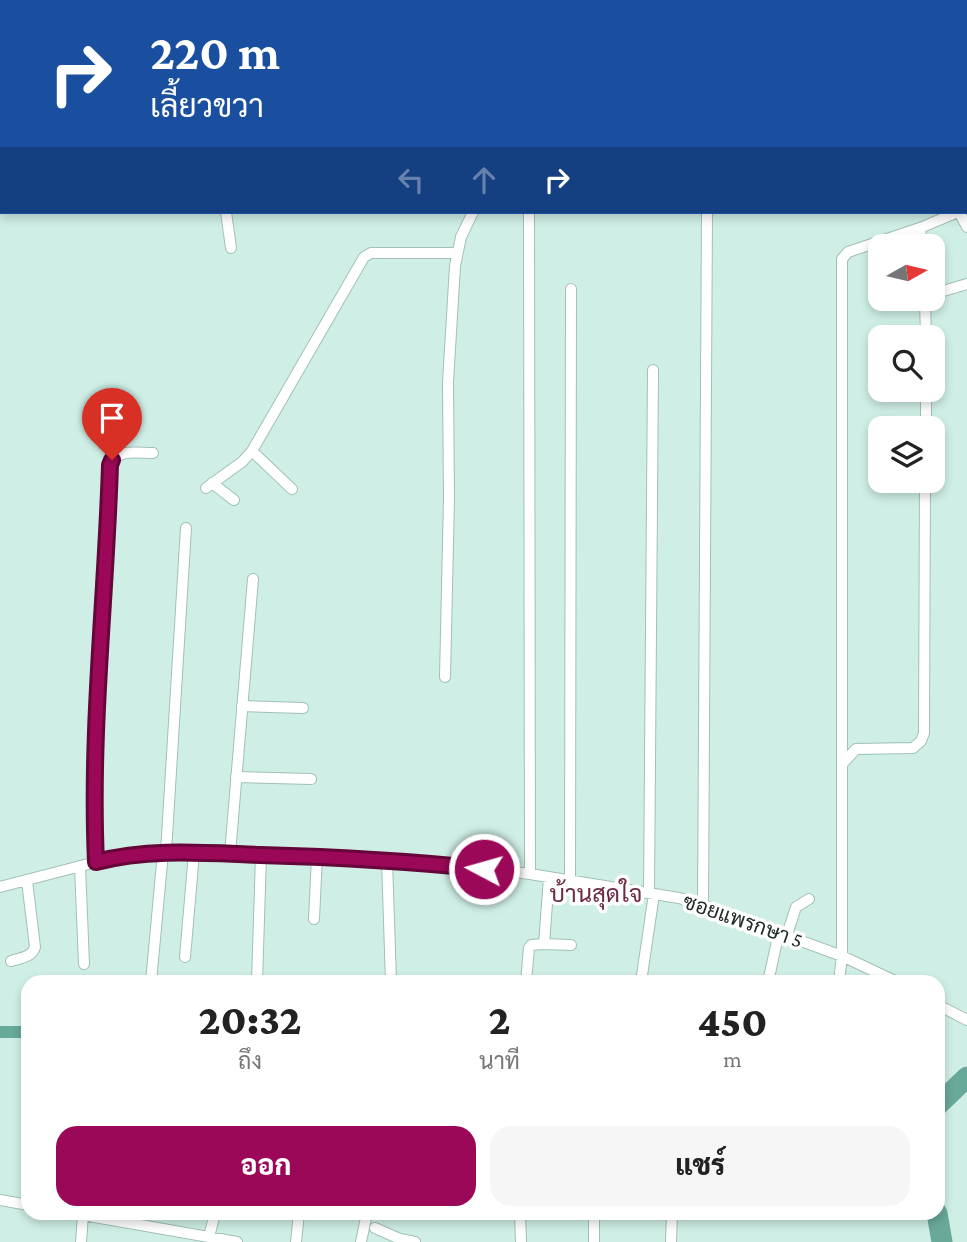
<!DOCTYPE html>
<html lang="th">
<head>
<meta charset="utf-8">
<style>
	:root { --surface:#fff; --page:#f6f6f6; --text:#222; --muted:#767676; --accent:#9b0857 }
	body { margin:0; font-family:"Crimson Pro",Sarabun,serif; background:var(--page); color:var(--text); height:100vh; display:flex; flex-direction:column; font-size:26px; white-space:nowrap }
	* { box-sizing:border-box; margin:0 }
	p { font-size:23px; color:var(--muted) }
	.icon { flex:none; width:38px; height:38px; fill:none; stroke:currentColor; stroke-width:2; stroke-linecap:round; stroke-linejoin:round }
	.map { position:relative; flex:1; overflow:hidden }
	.sheet { position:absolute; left:21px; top:975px; width:924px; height:245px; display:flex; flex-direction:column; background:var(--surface); border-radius:21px; box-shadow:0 4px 10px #0003 }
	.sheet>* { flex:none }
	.top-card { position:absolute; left:0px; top:0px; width:968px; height:214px; box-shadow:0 4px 10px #0003; background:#1a4fa0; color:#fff; overflow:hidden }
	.needle { width:46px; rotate:82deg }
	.controls { position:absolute; left:868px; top:234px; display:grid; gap:14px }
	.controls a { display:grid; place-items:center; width:77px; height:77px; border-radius:14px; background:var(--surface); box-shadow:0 4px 10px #0003; font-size:35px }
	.pin { position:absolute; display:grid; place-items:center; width:60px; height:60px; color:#fff; margin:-72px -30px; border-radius:50% 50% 50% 0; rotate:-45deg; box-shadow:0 0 7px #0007 }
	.pin .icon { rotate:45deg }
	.me { position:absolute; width:77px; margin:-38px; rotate:276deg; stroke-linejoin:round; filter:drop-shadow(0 0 5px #0008) }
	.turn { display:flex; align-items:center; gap:24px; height:147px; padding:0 35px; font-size:32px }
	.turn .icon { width:91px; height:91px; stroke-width:2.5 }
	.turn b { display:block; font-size:49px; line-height:60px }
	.lanes { display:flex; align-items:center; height:66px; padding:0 35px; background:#0003; justify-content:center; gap:35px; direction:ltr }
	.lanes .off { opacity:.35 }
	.eta { display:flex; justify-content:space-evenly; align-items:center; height:119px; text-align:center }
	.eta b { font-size:42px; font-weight:800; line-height:49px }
	.button { display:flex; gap:14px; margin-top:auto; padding:14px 35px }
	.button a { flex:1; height:80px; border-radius:21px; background:var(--accent); color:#fff; font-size:28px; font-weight:800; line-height:80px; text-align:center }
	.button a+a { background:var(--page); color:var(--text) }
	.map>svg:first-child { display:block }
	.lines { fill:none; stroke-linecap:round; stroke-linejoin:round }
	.canal { stroke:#69a99a; stroke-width:12 }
	.river { stroke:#69a99a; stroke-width:21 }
	.minor-casing { stroke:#a1c0b7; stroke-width:12 }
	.minor { stroke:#fff; stroke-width:10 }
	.route-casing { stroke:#650539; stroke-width:18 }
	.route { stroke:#9b0857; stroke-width:12 }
	.labels { text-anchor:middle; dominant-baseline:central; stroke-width:7; stroke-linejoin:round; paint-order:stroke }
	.street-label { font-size:21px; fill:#222d2a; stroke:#fff }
	.quarter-label { font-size:24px; fill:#6c2a45; stroke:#fff }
</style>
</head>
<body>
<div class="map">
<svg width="967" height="1242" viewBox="0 0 967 1242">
	<rect width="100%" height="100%" fill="#cfefe6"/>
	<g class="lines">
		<path class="canal" d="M0 1032H28"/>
		<path class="river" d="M938 1105 967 1077
			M937 1213 942 1242"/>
		<g class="minor-casing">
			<path id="minor" d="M450 2 451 0
				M712 2V0
				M843 2V0
				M916 2V0
				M226 212 231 248
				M529 212 530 874
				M959 212 967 227
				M920 228 922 247
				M933 294 967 284
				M925 299 926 338
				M926 429V390
				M252 451 292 489
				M212 483 234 500
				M206 488 242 462 252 451 364 257 371 253H456
				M445 677 449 498 448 382 455 266 461 237 473 212
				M242 706 303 708
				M843 763 856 749 913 748 921 741 924 733 925 481
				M236 777 311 779
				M166 852 186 528
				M230 854 253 579
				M387 860 391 982
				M96 862C90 729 106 598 110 465 118 448 137 453 153 453
				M80 866 84 964
				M570 880 571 289
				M0 887 123 855 147 853 351 857 460 866 530 874 679 898 703 905 842 956 897 982
				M649 893 653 370
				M703 905 707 212
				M314 919 317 856
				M787 935 796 907 809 899
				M544 944 571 945
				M185 957 194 853
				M11 961C21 958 32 957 35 947L27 881
				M151 982 163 852
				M257 982 261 855
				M526 982 529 948 531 945 544 944 549 877
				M641 982 654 894
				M768 982 779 932
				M839 982 842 956V259L848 252 920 228 958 212
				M938 1005 967 1020
				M0 1200 28 1205
				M72 1213 237 1242
				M520 1213 521 1242
				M594 1213V1242
				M375 1228 400 1239V1242
				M209 1237 215 1213
				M400 1239 415 1242
				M81 1242 83 1215
				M296 1242 299 1213
				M361 1242 367 1213
				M671 1242 672 1213"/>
		</g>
		<use href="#minor" class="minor"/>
	</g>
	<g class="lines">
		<g class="route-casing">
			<path id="route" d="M112 460 110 465C106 598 90 729 96 862 150 848 205 853 260 855 335 857 409 861 484 869"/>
		</g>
		<use href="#route" class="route"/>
	</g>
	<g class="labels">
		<g class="street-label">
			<text transform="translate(743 921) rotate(19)">ซอยแพรกษา 5</text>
		</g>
		<g class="quarter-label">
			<text x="596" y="893">บ้านสุดใจ</text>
		</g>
	</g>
</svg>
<div class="controls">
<a><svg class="needle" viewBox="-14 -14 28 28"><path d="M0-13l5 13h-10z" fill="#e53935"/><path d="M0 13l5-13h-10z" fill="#767676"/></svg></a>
<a><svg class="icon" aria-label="search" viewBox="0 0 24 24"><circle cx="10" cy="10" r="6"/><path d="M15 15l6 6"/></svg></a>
<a><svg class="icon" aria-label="layers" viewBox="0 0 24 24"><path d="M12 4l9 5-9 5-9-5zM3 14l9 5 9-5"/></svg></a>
</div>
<div class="pin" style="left:112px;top:460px;background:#d93025"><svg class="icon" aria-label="arrive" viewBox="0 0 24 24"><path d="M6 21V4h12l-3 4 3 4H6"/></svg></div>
<svg class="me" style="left:484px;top:869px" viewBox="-20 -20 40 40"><circle r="17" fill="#9b0857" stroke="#fff" stroke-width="3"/><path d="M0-11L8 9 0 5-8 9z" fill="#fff"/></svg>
<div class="top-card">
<div class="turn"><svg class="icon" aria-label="right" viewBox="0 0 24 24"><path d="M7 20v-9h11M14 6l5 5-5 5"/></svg><div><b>220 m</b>เลี้ยวขวา</div></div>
<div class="lanes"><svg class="icon off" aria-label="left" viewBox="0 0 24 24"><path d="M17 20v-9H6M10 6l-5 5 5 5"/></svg><svg class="icon off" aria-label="ahead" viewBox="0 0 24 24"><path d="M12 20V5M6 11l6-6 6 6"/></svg><svg class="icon" aria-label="right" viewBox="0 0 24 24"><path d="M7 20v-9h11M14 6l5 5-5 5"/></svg></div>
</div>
<section class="sheet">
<div class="eta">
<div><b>20:32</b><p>ถึง</p></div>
<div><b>2</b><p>นาที</p></div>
<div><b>450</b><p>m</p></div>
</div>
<div class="button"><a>ออก</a><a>แชร์</a></div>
</section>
</div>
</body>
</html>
